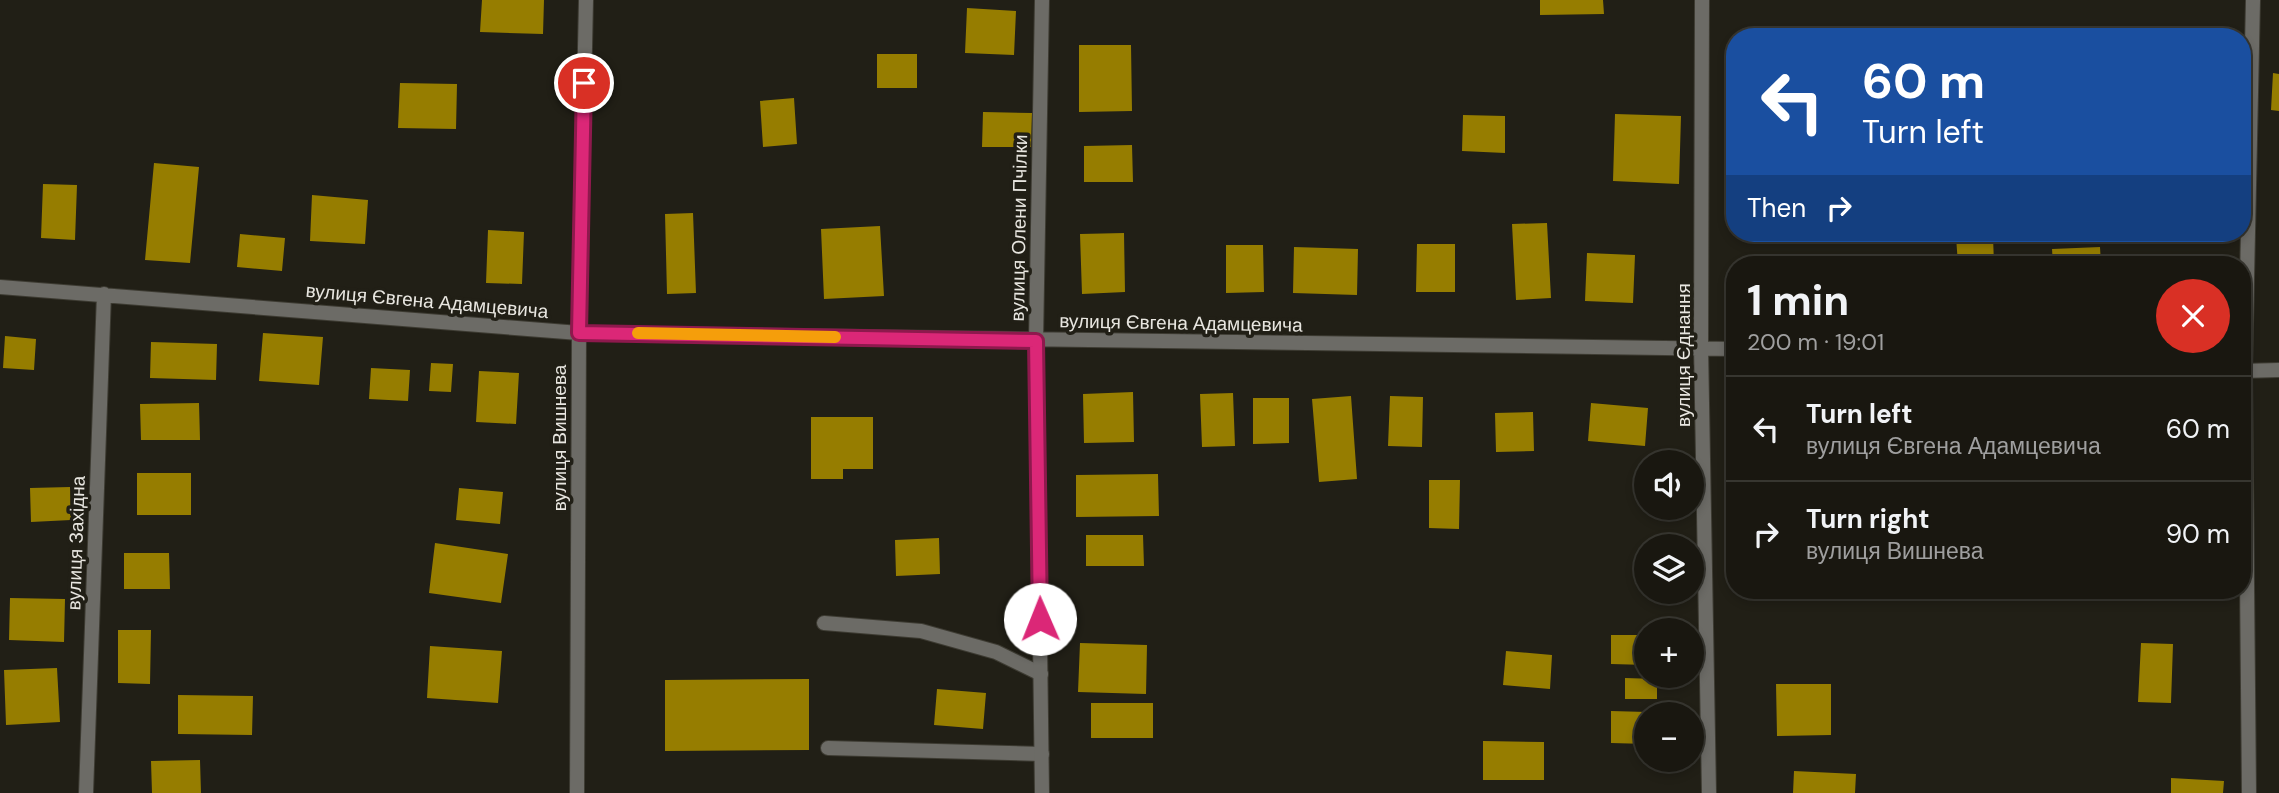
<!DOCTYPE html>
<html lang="en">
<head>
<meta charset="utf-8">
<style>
	:root { --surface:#191710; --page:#26241e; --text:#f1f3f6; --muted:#9f9f9f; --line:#373630 }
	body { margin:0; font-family:"DM Sans",sans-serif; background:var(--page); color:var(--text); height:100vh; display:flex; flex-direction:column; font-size:26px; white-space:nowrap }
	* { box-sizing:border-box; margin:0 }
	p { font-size:23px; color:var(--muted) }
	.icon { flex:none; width:38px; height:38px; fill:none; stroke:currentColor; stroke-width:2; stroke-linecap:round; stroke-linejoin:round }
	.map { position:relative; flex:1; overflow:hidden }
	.side { position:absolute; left:1726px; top:256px; width:525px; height:343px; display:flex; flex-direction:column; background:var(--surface); border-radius:28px; box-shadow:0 4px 10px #0003,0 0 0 2px var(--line) }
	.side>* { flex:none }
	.guide { position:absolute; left:1726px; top:28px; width:525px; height:214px; border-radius:28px; box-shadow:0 4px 10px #0003,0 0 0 2px var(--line); background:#1a4fa0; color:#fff; overflow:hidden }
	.buttons { position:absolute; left:1634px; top:450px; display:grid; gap:14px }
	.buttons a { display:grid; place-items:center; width:70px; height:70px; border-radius:50%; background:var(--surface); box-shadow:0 4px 10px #0003,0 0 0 2px var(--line); font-size:35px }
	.pin { position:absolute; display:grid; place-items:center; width:60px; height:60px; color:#fff; margin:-30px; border:4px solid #fff; border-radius:50%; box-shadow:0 2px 7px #0007 }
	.me { position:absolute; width:77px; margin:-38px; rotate:359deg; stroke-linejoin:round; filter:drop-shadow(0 0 5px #0008) }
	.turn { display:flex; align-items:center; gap:24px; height:147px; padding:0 21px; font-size:32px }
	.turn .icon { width:91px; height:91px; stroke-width:2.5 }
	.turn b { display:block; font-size:49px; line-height:60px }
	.then { display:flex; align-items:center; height:66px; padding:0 21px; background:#0003; gap:14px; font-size:26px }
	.round { display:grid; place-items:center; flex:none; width:74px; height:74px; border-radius:37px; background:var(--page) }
	.headline { display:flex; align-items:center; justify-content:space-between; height:119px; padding:0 21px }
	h1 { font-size:42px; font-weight:700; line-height:52px }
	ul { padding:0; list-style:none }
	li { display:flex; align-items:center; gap:21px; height:105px; padding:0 21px; border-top:2px solid var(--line) }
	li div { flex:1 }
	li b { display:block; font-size:26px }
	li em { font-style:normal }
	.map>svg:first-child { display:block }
	.building { fill:#967d00 }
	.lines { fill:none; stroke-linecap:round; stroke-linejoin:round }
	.service-casing { stroke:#3d3b32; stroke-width:16 }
	.minor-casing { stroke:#3d3b32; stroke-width:16 }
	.service { stroke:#6c6b66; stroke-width:14 }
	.minor { stroke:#6c6b66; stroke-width:14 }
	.route-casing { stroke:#8e194d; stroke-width:18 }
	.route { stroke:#db2777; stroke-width:12 }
	.slow { stroke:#f59e0b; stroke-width:12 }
	.labels { text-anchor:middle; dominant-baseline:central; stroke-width:7; stroke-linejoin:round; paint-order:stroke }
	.street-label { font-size:19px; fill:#e8e6e0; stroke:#211f16 }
</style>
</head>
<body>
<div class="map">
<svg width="2279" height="793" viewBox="0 0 2279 793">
	<rect width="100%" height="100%" fill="#211f16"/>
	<path class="building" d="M482 0H544L543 34 480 32Z
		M1540 0H1603L1604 14 1540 15Z
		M967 8 1016 11 1014 55 965 53Z
		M1079 45H1131L1132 111 1079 112Z
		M877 54H917V88H877Z
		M2273 73 2279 74V111L2271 110Z
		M400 83 457 84 456 129 398 128Z
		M794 98 797 144 763 147 760 101Z
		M983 112 1032 113 1031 147H982Z
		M1615 114 1681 116 1679 184 1613 181Z
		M1463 115 1505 116V153L1462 151Z
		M1132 145 1133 182H1084V146Z
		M154 163 199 167 190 263 145 260Z
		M43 184 77 185 75 240 41 238Z
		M312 195 368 200 365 244 310 241Z
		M693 213 696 293 667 294 665 214Z
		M1547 223 1551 298 1516 300 1512 224Z
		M880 226 884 296 824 299 821 229Z
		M488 230 524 232 522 284 486 283Z
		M1124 233 1125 292 1082 294 1080 234Z
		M240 234 285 238 282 271 237 267Z
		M1993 236 1994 264H1958L1956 237Z
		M1417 244H1455V292H1416Z
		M1226 245H1263L1264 292 1226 293Z
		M1294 247 1358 249 1357 295 1293 293Z
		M2100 247 2101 264H2053L2052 249Z
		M1587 253 1635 255 1633 303 1585 301Z
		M263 333 323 337 319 385 259 381Z
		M5 336 36 339 34 370 3 368Z
		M151 342 217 344 216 380 150 378Z
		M431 363 453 364 451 392 429 391Z
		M371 368 410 370 408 401 369 399Z
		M479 371 519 373 516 424 476 422Z
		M1133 392 1134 442 1084 443 1083 394Z
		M1233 393 1235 446 1202 447 1200 394Z
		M1351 396 1357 479 1319 482 1312 399Z
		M1390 396 1423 397 1422 447 1388 446Z
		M1253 398H1289V443L1253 444Z
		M199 403 200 440H141L140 404Z
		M1591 403 1648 408 1645 446 1588 441Z
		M1533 412 1534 451 1496 452 1495 413Z
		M811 417H873V469H843V479H811Z
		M137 473H191V515H137Z
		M1158 474 1159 516 1076 517V475Z
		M1429 480H1460L1459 529 1429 528Z
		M70 487 71 520 31 522 30 488Z
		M459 488 503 492 500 524 456 520Z
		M1086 535H1143L1144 566H1086Z
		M939 538 940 574 896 576 895 540Z
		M435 543 508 554 501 603 429 593Z
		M124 553H169L170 589H124Z
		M1777 590H1834V593L1778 598Z
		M2179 590H2230L2229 599 2178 596Z
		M10 598 65 599 64 642 9 640Z
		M118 630H151L150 684 118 683Z
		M1611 635H1647V665L1611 664Z
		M1080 643 1147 645 1146 694 1078 692Z
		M2141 643 2173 644 2171 703 2138 702Z
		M430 646 502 651 498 703 427 698Z
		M1506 651 1552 655 1550 689 1503 685Z
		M57 668 60 722 6 725 4 670Z
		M1625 678 1657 679V699H1625Z
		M809 679V750L665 751V680Z
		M1776 684H1831V735L1777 736Z
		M937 689 986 693 983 729 934 725Z
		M178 695 253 696 252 735 178 734Z
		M1091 703H1153V738H1091Z
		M1611 711 1647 712V744L1611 743Z
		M1483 741 1544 742V780H1483Z
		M200 760 201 793H152L151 761Z
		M1794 771 1856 774 1855 793H1793Z
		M2171 778 2224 781 2223 793H2171Z"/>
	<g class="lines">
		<g class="service-casing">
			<path id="service" d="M824 623 921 631 996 652 1041 674
				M828 748 1042 754"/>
		</g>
		<g class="minor-casing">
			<path id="minor" d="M1702 0 1701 347 1709 793
				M0 287 579 333 1734 349
				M2242 371 2279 370
				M86 793 104 294
				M577 793 579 333 586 0
				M1042 793 1036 341 1042 0
				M2249 793 2245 371 2253 0"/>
		</g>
		<use href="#service" class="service"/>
		<use href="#minor" class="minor"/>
	</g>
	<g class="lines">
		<g class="route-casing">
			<path id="route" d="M584 83 579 333 1036 341 1040 619"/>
		</g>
		<use href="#route" class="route"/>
		<path class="slow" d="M638 333 835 337"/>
	</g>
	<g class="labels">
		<g class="street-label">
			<text transform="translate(1019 228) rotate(-89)">вулиця Олени Пчілки</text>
			<text transform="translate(427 301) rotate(5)">вулиця Євгена Адамцевича</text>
			<text transform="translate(1181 323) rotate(1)">вулиця Євгена Адамцевича</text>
			<text transform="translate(1683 355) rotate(-90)">вулиця Єднання</text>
			<text transform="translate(559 438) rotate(-90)">вулиця Вишнева</text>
			<text transform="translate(76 543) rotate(-88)">вулиця Західна</text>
		</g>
	</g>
</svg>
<div class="buttons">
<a><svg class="icon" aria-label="sound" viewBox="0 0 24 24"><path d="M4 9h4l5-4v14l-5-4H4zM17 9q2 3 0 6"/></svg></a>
<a><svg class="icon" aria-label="layers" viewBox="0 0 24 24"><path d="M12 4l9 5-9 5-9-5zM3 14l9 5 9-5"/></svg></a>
<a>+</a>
<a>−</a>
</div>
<div class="pin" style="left:584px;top:83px;background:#d93025"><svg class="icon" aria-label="arrive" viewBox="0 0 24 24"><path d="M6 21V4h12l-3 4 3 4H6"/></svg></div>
<svg class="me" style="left:1040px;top:619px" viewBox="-20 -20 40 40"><circle r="19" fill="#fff"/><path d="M0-13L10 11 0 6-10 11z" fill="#db2777"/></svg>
<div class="guide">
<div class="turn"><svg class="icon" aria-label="left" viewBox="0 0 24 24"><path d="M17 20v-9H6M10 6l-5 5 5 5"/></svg><div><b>60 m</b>Turn left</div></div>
<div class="then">Then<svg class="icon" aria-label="right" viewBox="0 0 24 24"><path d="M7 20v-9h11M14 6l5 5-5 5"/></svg></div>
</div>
<section class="side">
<div class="headline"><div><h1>1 min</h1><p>200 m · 19:01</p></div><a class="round" style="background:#d93025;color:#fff"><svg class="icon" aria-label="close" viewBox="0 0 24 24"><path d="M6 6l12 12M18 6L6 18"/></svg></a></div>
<ul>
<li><svg class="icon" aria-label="left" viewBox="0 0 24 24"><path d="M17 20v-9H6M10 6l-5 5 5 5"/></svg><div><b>Turn left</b><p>вулиця Євгена Адамцевича</p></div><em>60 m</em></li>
<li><svg class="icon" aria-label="right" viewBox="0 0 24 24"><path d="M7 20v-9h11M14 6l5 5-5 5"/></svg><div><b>Turn right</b><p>вулиця Вишнева</p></div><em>90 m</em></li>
</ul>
</section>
</div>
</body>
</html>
